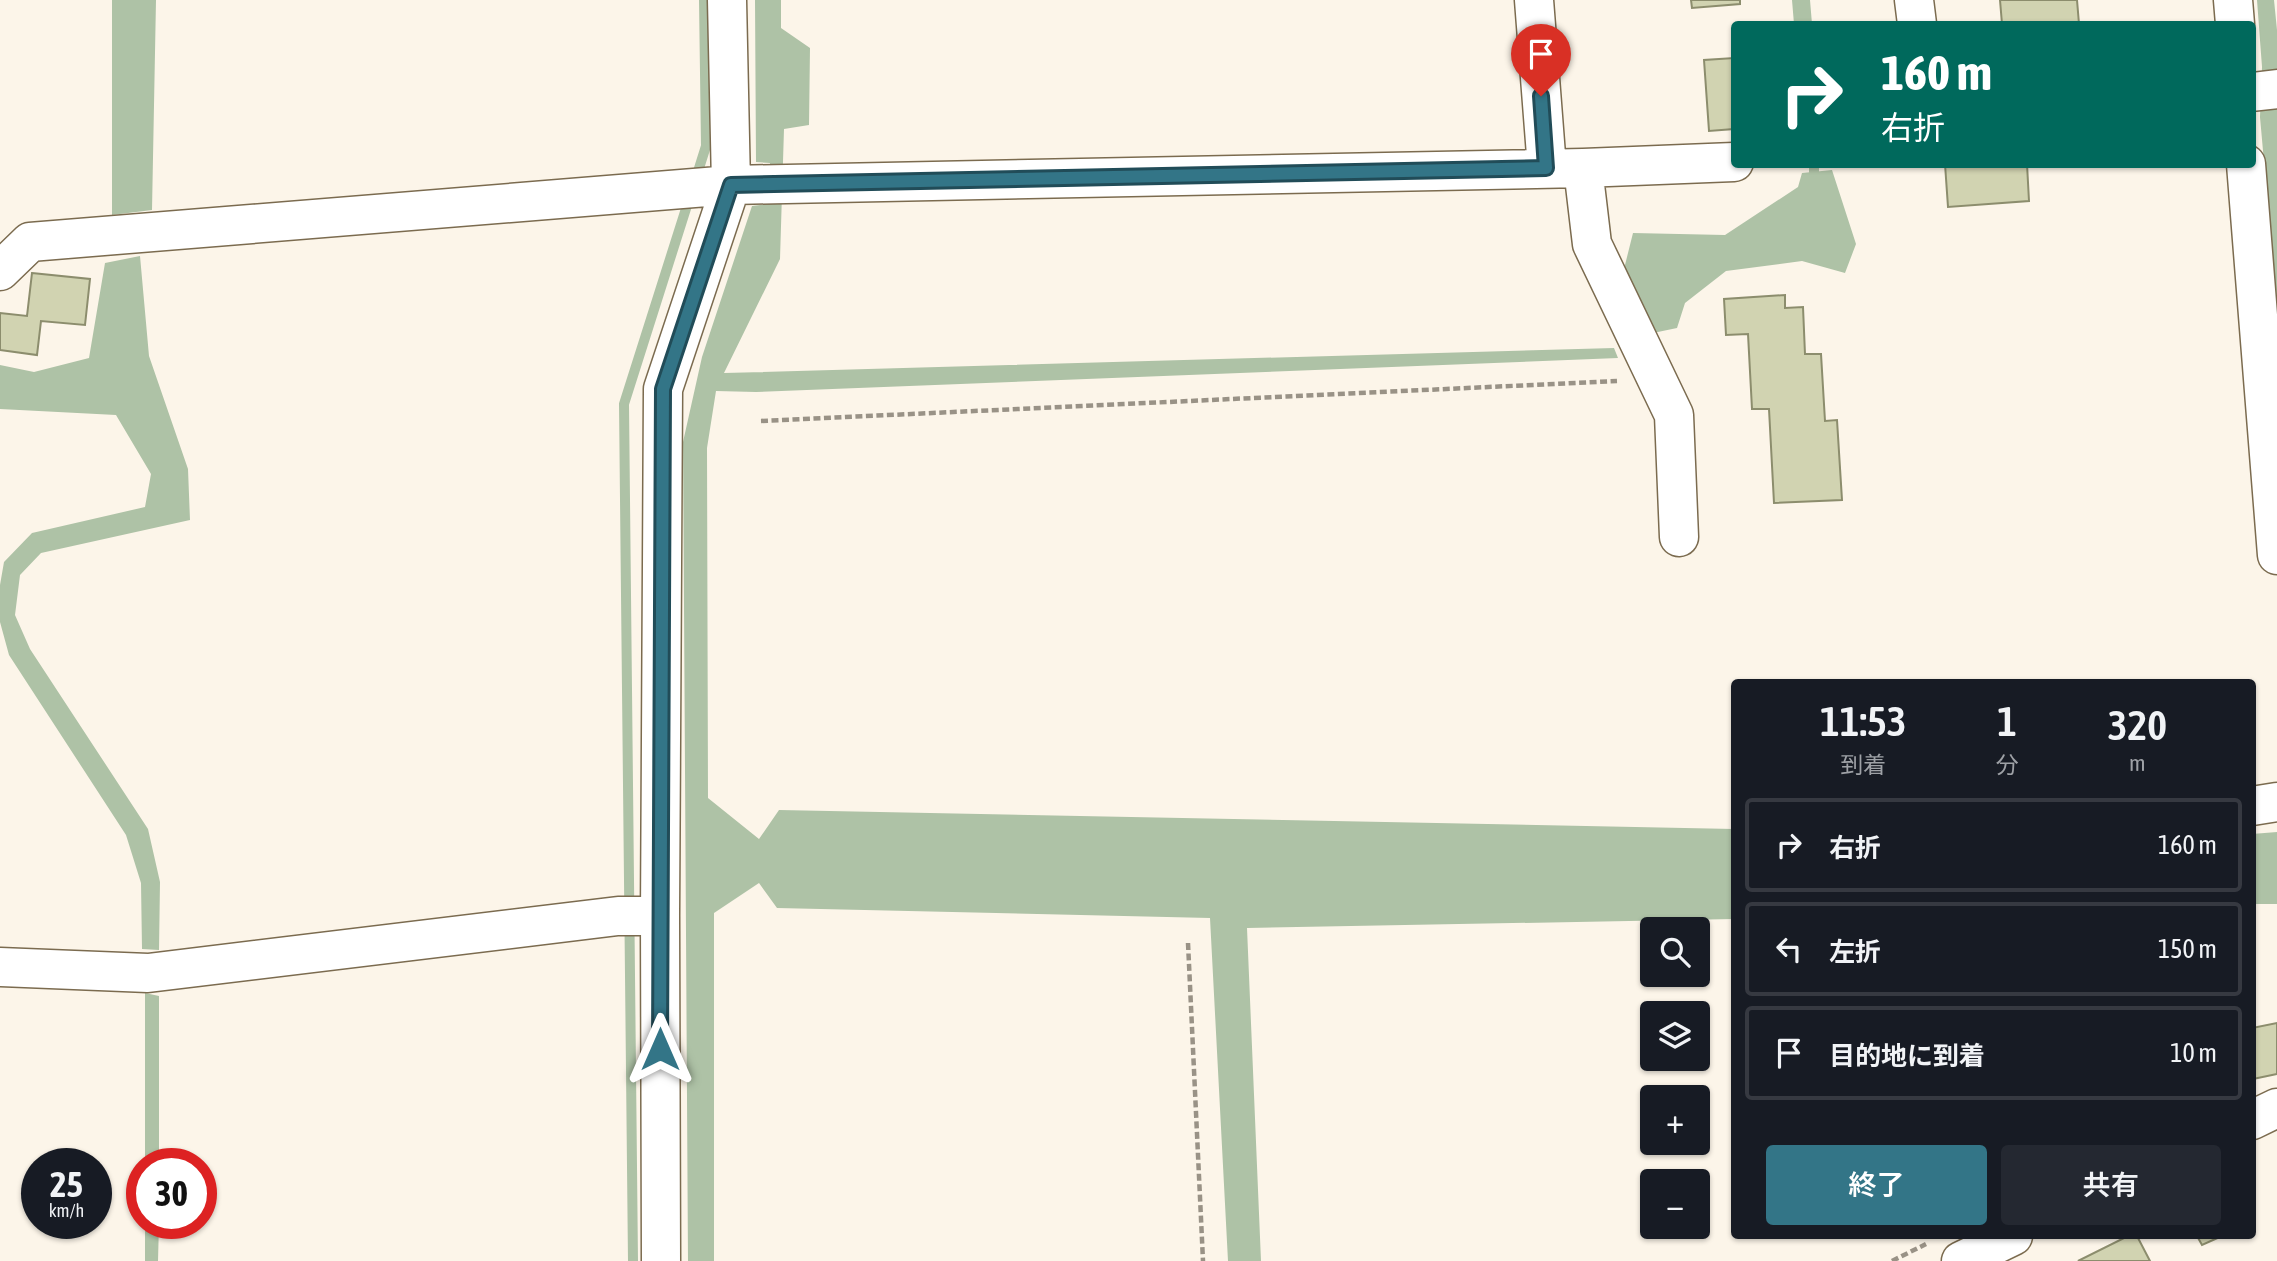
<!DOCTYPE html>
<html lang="ja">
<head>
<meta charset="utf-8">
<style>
	:root { --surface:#171b24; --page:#242831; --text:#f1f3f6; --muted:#9ea1a6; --line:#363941; --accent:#337587 }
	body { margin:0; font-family:"Asap Condensed","Noto Sans JP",sans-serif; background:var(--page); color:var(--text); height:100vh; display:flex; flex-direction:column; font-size:26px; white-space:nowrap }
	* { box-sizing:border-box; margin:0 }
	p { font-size:23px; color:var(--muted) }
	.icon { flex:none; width:38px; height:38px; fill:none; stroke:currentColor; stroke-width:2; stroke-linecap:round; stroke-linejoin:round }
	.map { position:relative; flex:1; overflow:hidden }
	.sheet { position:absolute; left:1731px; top:679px; width:525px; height:560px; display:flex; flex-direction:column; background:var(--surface); border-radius:7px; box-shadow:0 2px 5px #0004 }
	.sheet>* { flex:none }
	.top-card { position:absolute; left:1731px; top:21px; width:525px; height:147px; border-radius:7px; box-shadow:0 2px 5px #0004; background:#00695c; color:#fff; overflow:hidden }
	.fabs { position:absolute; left:1640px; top:917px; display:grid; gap:14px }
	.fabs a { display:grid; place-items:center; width:70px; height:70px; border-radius:7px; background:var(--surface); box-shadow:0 2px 5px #0004; font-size:35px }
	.speed { position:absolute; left:21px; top:1148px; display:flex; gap:14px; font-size:35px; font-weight:700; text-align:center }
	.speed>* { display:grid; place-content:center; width:91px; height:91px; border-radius:50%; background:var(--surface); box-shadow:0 2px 5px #0004; line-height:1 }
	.speed small { font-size:18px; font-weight:400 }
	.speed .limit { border:10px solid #d22; background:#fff; color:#111 }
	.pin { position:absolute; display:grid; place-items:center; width:60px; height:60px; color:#fff; margin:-72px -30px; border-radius:50% 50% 50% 0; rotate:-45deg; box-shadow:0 0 7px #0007 }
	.pin .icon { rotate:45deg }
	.me { position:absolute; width:77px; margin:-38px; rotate:0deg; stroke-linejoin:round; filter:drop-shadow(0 0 5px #0008) }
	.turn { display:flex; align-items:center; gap:24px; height:147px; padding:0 35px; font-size:32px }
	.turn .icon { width:91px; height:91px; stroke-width:2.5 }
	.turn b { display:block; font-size:49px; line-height:60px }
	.eta { display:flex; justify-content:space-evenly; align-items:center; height:119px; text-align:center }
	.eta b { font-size:42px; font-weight:600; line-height:49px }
	.cta { display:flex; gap:14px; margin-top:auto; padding:14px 35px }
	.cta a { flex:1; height:80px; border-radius:7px; background:var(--accent); color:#fff; font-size:28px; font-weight:600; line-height:80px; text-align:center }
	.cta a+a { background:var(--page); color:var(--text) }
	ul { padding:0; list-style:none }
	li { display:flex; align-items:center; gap:21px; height:94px; margin:0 14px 10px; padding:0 21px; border:4px solid var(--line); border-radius:7px }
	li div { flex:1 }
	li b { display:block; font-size:26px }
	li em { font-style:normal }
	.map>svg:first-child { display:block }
	.water { fill:#aec2a6 }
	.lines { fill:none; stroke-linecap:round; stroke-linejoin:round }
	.stream { stroke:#aec2a6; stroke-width:10 }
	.building { fill:#d1d3b1; stroke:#8c8d6d; stroke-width:2 }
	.minor-casing { stroke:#7b6b4f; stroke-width:41 }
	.path { stroke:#999286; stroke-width:4.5; stroke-dasharray:7 3.5; stroke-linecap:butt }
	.minor { stroke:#fff; stroke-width:38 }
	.route-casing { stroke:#214c58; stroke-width:18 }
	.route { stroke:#337587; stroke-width:12 }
</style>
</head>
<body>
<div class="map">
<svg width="2277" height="1261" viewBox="0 0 2277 1261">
	<rect width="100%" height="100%" fill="#fcf5e9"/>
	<path class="water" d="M112 0H156L152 210 112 215Z
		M755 0H781V28L810 48 809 125 784 129 780 259 724 373 1614 348 1618 358 756 392 716 391 707 448 708 798 759 839 779 810 1734 829V919L1247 928 1261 1261H1228L1210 918 777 908 759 883 714 913V1261H688L683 442 702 357 752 206 769 204 770 163 756 162Z
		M1792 0H1810L1812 24H1794Z
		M2257 0H2274L2277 30V309L2260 117 2262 67Z
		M1832 170 1856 244 1845 273 1802 261 1726 271 1685 303 1677 328 1653 333 1624 269 1633 233 1725 235 1798 187 1802 173Z
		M140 256 149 356 188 469 190 520 41 553 20 575 15 615 30 649 148 829 160 882 159 950 142 949 141 883 126 835 9 655 0 622V585L4 562 32 533 145 507 151 474 116 415 0 409V365L34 372 89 358 105 263Z
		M2277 832V904H2252V834Z
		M145 993 159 996V1164H145Z
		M145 1223H159L158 1261H145Z"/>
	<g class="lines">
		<path class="stream" d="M1814 164V172
			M695 181 706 146 704 0
			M633 1261 624 404 690 196"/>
	</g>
	<path class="building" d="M1691 0H1740V4L1692 8Z
		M2000 0H2077L2079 24H2002Z
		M1734 58V129L1709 131 1704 60Z
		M1945 164H2027L2029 201 1948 207Z
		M32 273 90 279 85 325 41 321 37 355 0 350V313L27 316Z
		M1785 295V308L1803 307 1805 354H1821L1825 421 1837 420 1842 500 1774 503 1769 409H1752L1748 334 1726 335 1724 299Z
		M2277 1023V1074L2253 1079 2252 1028Z
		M2128 1236H2137L2150 1261H2078Z
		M2197 1236H2222L2202 1245Z"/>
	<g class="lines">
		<g class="minor-casing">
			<path id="minor" d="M1534 0 1547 168
				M1914 0 1917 24
				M2233 0 2235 24
				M2252 92 2277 89
				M2246 164 2277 555
				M1583 168 1592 244 1674 415 1679 537
				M0 271 30 242 731 185 1583 168 1734 162
				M2252 806 2277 802
				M0 967 148 973 618 916H660
				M2252 1120 2277 1108
				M661 1261 660 916 663 389 731 185 727 0
				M1961 1261 2013 1236"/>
		</g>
		<path class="path" d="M761 421 1617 381
			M1188 943 1203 1261
			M1892 1261 1926 1244"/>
		<use href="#minor" class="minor"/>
	</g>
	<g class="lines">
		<g class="route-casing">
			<path id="route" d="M660 1049 663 389 731 185 1546 168 1541 96"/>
		</g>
		<use href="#route" class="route"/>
	</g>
</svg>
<div class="fabs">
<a><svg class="icon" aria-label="search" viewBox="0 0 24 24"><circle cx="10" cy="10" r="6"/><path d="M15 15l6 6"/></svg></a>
<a><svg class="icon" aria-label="layers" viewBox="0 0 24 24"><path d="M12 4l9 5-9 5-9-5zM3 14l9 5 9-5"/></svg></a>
<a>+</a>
<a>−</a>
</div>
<div class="speed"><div>25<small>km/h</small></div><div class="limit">30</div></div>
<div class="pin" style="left:1541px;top:96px;background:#d93025"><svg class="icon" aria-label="arrive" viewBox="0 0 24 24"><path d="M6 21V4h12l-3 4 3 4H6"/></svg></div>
<svg class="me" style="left:660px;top:1049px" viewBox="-20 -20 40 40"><path d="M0-17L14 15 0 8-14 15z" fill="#337587" stroke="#fff" stroke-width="4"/></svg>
<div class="top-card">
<div class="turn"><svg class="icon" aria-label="right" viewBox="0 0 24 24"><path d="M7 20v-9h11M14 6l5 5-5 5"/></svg><div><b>160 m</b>右折</div></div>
</div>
<section class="sheet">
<div class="eta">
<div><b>11:53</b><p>到着</p></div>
<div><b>1</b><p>分</p></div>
<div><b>320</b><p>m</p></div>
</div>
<ul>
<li><svg class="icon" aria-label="right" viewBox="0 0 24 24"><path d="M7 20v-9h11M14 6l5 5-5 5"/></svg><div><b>右折</b></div><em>160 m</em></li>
<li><svg class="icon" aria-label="left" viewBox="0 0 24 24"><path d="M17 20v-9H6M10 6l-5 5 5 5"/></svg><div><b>左折</b></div><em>150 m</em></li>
<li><svg class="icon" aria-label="arrive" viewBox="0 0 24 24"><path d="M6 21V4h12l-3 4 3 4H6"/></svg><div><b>目的地に到着</b></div><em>10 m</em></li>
</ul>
<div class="cta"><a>終了</a><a>共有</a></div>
</section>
</div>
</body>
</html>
